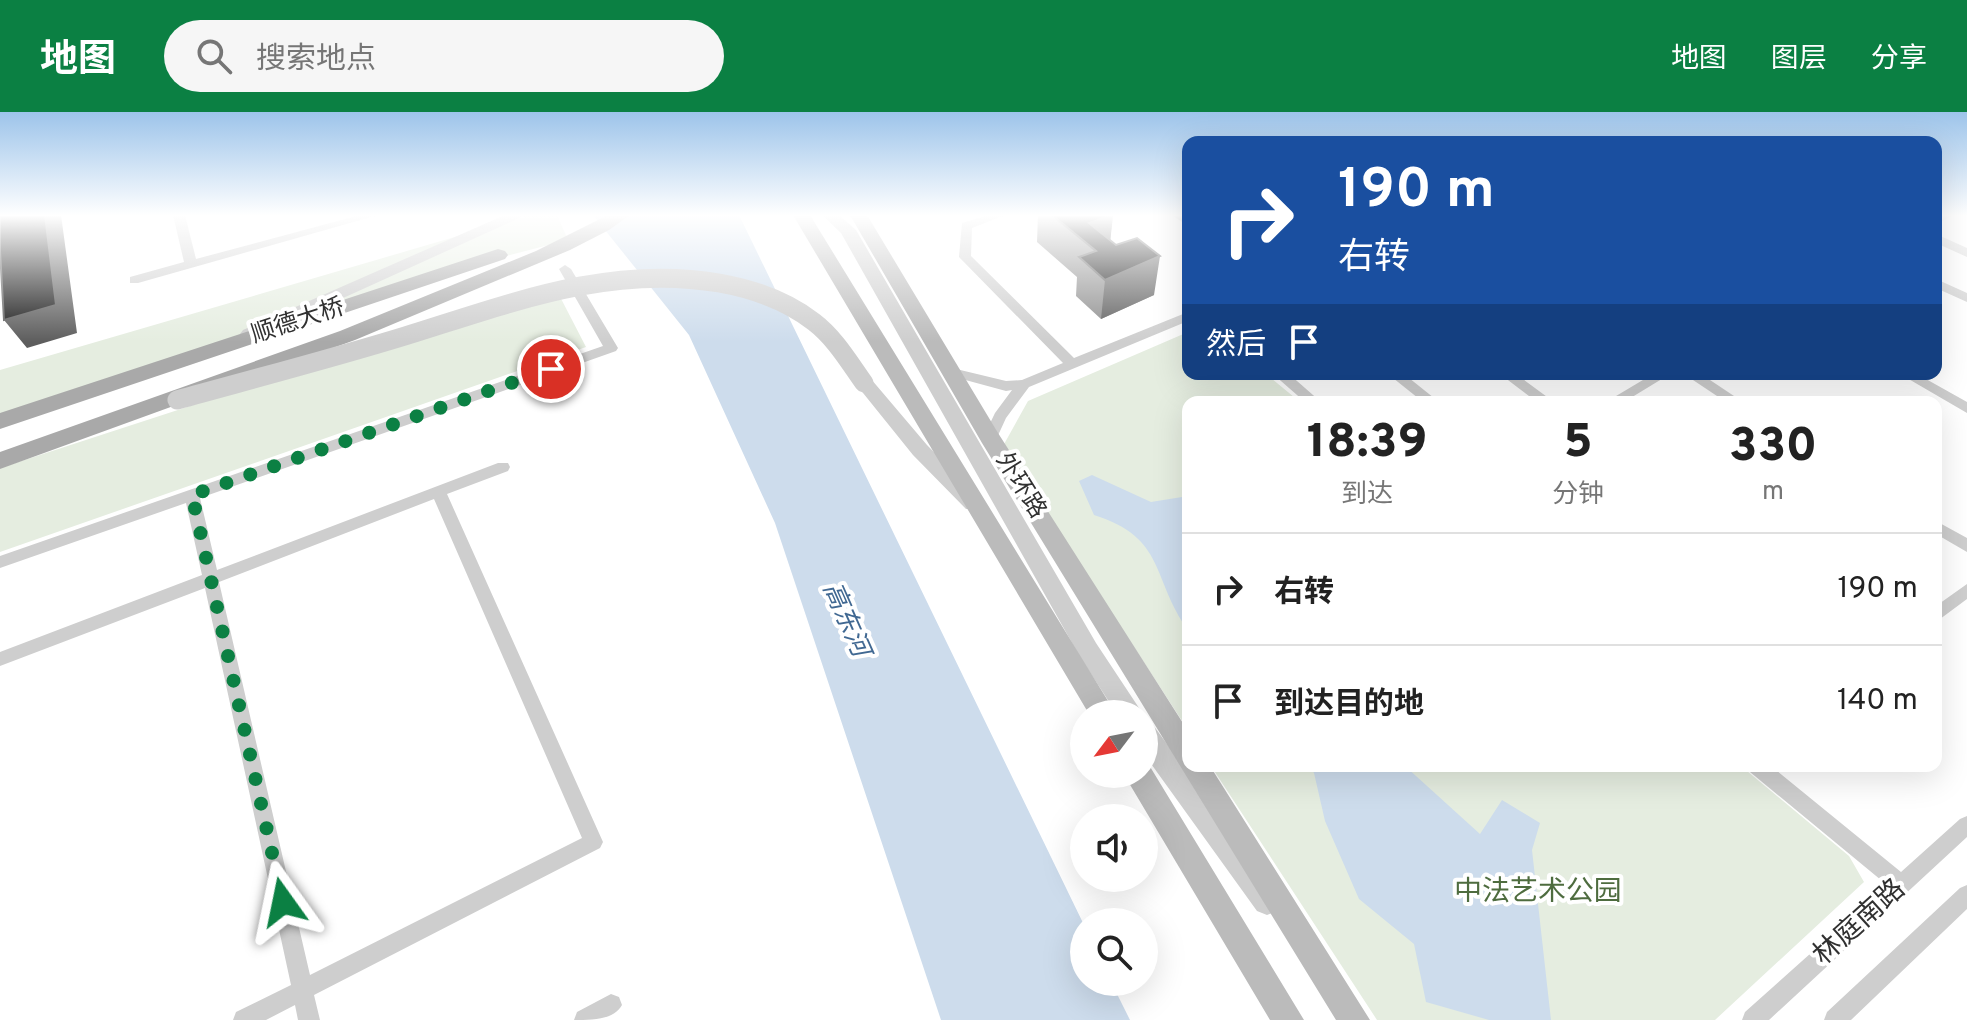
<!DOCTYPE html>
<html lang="zh">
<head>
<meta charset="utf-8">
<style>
	:root { --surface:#fff; --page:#f6f6f6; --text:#222; --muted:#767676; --line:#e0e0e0; --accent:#0b8043 }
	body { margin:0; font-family:Overpass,"Noto Sans SC",sans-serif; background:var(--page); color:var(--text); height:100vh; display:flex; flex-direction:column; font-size:30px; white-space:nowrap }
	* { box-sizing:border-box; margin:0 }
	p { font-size:26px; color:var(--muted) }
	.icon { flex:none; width:44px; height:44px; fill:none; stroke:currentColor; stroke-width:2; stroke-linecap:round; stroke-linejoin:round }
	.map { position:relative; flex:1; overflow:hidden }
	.drawer { position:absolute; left:1182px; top:284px; width:760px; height:376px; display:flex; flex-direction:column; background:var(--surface); border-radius:16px; box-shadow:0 8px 32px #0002 }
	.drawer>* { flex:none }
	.banner { position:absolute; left:1182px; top:24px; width:760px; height:244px; border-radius:16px; box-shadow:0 8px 32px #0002; background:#1a4fa0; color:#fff; overflow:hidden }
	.needle { width:52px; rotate:238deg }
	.fabs { position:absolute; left:1070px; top:588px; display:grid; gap:16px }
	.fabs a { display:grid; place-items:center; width:88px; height:88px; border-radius:50%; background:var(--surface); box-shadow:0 8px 32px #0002; font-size:40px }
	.pin { position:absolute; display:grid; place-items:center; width:68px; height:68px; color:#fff; margin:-34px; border:4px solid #fff; border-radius:50%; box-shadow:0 2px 8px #0007 }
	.me { position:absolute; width:88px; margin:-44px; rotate:348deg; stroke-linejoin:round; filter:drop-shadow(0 0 6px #0008) }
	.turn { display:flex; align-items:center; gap:28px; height:168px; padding:0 24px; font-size:36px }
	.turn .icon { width:104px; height:104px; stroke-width:2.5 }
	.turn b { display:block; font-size:56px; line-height:68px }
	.then { display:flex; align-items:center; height:76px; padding:0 24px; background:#0003; gap:16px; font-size:30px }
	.eta { display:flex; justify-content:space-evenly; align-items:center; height:136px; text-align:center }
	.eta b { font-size:48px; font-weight:800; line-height:56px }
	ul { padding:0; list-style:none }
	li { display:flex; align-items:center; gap:24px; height:112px; padding:0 24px; border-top:2px solid var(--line) }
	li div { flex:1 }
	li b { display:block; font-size:30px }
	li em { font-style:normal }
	header { display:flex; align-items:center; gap:48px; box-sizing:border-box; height:112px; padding:0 40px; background:var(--accent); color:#fff }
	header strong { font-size:38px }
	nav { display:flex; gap:44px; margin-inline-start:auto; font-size:28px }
	.search { width:560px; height:72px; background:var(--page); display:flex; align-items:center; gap:20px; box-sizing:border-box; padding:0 28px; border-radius:44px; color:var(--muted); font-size:30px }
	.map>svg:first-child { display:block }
	.green { fill:#e5ede0 }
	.water { fill:#cddcec }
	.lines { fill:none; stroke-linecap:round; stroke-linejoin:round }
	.minor { fill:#cecece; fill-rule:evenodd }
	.tertiary { fill:#cecece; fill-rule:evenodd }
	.secondary { fill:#bbb; fill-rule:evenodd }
	.primary { fill:#a9a9a9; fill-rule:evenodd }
	.tertiary-bridge { stroke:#cecece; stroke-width:19 }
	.wall { fill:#8c8c8c }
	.shaded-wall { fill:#5d5d5d }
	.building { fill:#181818; stroke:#5d5d5d; stroke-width:2 }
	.route { stroke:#0b8043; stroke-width:14; stroke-dasharray:0 25.2 }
	.labels { text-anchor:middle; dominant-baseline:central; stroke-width:8; stroke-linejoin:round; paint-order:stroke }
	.street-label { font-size:24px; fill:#313131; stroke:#fff }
	.water-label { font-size:26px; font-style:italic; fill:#406892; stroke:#fff }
	.near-park-label { font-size:28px; fill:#4e6c3f; stroke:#fff }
	.near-street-label { font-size:28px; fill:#313131; stroke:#fff }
</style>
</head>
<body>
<header>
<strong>地图</strong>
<div class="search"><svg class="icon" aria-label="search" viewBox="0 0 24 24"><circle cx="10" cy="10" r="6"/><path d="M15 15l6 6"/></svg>搜索地点</div>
<nav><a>地图</a><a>图层</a><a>分享</a></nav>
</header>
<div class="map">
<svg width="1967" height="908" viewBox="0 0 1967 908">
	<rect width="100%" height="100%" fill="#fff"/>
	<path class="green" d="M530 103H557L568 128 475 152 0 305V258Z
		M555 175 586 235 0 440V356Z
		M1188 220V262H1266L1300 290H1188V618L1003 334 1028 289Z
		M1211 654H1741L1849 744 1864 770 1715 908H1377Z"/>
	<path class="water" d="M593 103H739L1084 813V870H1111L1130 908H941L775 411 689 223Z
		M1092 363 1151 390 1182 385 1188 387V518C1151 467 1167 426 1094 403L1079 369Z
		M1309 654H1405L1480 722 1502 688 1540 711 1532 738 1551 908H1489L1426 890 1414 832 1359 787 1325 709 1314 661Z"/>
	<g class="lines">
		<path class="minor" d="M173 103H185L196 147 360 103H378L138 171H130V165L184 150Z
			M989 103H1005L972 116 971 144 1074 246 1188 200V209L1029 275 1006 306 995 330 990 331 983 326 995 301 1012 278 1006 279 947 263V257L952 256 1006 269 1022 268 1063 251 959 145 962 111Z
			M1939 103H1953L1936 113V104Z
			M1936 122 1967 136V145L1936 131Z
			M565 153 571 157 618 236 616 239 200 386 217 458 498 351H508L510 355 508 359 447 382 603 730 600 736 314 883 320 908H298L295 893 266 908H233L236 900 291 873 205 476 0 554V540L202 463 186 391 0 456V444L603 234 559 157ZM434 387 582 726 310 863 219 470Z
			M1936 167 1967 181V190L1936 176Z
			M1273 262H1289L1321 290H1305Z
			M1388 262H1404L1439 290H1423Z
			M1500 262H1516L1554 290H1537Z
			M1653 262H1670L1624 290H1606Z
			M1684 262H1701L1743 290H1726Z
			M1900 262H1917L1967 290V301Z
			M1936 409 1967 426V440L1936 422Z
			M1967 472V487L1936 510V494Z
			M1748 654H1771L1901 760 1960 707 1967 704V725L1769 908H1742L1745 900 1887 773 1750 660Z
			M1967 773V797L1851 908H1824L1827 900 1960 776Z
			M611 882 619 885 622 893C614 908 592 908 574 908L577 900Z"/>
		<path class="tertiary" d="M505 103H526L255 226 249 228 240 222 243 218Z
			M822 103H839L856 118 1096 531 1143 602H1117L1080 545 841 121Z
			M864 265 871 267 927 333 980 387 983 392 980 397H966L913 343 855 271Z
			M1144 610 1153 613 1277 781 1281 790 1277 799 1267 803 1257 799 1144 642Z"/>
		<path class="secondary" d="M793 103H810L1116 602H1089Z
			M850 103H867L998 321 1188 619V654H1210L1370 908H1336L982 331Z
			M1144 651 1149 653 1304 908H1270L1129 671 1125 662H1144Z"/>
		<path class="primary" d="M608 103H630L609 118 570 138 355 228 0 357V340L340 219 536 139Z
			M498 137 505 139 508 143 505 147 0 317V301Z"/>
		<path class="tertiary-bridge" d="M177 288C253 267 330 247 405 224 509 192 609 152 719 171 753 177 787 189 814 210 835 226 849 250 864 271"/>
	</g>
	<path class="wall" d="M1038 103H1113L1110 128 1154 183 1101 207 1076 184 1077 165 1037 130Z
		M1172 103H1188V114Z"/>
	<path class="shaded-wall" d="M45 103H61L77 221 27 236 4 208Z
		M1113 103 1109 141 1089 111Z
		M1160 144 1154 183 1101 207 1105 168Z"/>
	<path class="building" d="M0 103H45L56 193 4 208 0 139Z
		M1052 103H1112L1089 111 1116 133 1137 126 1160 144 1105 168 1079 145 1096 139Z"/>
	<linearGradient id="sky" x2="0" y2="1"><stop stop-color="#9dc4ea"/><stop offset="0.45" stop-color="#fff"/><stop offset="1" stop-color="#fff" stop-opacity="0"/></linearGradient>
	<rect width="1967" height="230" fill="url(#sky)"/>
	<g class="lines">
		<path class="route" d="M283 790 192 383 551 257"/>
	</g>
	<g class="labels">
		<g class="street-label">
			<text transform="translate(298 210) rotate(-18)">顺德大桥</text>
			<text transform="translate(1020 374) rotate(58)">外环路</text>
		</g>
		<g class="water-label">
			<text transform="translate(845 508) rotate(66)">高东河</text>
		</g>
		<g class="near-park-label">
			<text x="1538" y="781">中法艺术公园</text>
		</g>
		<g class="near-street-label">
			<text transform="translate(1860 811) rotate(-42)">林庭南路</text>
		</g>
	</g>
</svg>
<div class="fabs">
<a><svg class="needle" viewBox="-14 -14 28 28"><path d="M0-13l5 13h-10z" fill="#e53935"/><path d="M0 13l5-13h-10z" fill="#767676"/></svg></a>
<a><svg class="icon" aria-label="sound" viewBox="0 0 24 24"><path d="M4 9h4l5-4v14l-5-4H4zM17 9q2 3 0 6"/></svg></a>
<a><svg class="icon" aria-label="search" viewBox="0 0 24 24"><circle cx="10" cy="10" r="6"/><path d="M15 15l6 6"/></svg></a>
</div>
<div class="pin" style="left:551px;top:257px;background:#d93025"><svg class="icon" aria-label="arrive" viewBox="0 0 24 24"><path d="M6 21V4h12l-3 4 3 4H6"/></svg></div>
<svg class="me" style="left:283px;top:790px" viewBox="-20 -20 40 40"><path d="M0-17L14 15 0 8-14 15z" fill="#0b8043" stroke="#fff" stroke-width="4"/></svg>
<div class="banner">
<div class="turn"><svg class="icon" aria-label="right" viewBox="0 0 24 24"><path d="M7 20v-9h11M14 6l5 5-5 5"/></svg><div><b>190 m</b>右转</div></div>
<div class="then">然后<svg class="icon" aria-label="arrive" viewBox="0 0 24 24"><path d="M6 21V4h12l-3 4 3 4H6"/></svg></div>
</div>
<section class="drawer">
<div class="eta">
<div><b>18:39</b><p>到达</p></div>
<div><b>5</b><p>分钟</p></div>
<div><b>330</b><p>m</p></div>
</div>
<ul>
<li><svg class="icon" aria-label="right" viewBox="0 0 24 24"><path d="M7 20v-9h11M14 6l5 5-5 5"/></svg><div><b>右转</b></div><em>190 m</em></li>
<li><svg class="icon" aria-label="arrive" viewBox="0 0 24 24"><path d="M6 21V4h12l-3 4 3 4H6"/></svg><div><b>到达目的地</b></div><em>140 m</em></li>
</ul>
</section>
</div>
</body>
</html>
